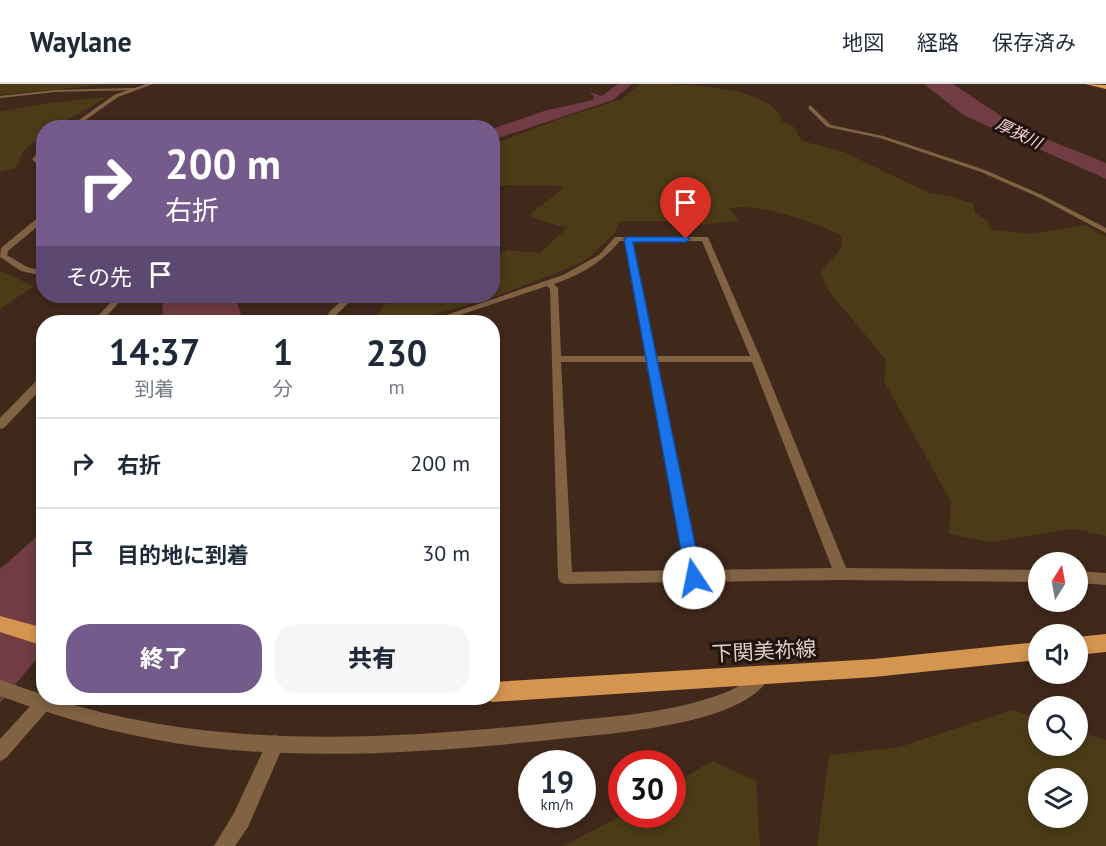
<!DOCTYPE html>
<html lang="ja">
<head>
<meta charset="utf-8">
<style>
	:root { --surface:#fff; --page:#f6f6f7; --text:#1f2937; --muted:#747a83; --line:#e0e1e3; --accent:#745b8c }
	body { margin:0; font-family:"PT Sans","Noto Sans JP",sans-serif; background:var(--page); color:var(--text); height:100vh; display:flex; flex-direction:column; font-size:22px; white-space:nowrap }
	* { box-sizing:border-box; margin:0 }
	p { font-size:20px; color:var(--muted) }
	.icon { flex:none; width:33px; height:33px; fill:none; stroke:currentColor; stroke-width:2; stroke-linecap:round; stroke-linejoin:round }
	.map { position:relative; flex:1; overflow:hidden }
	.drawer { position:absolute; left:36px; top:231px; width:464px; height:390px; display:flex; flex-direction:column; background:var(--surface); border-radius:24px; box-shadow:0 3px 9px #0003 }
	.drawer>* { flex:none }
	.guide { position:absolute; left:36px; top:36px; width:464px; height:183px; border-radius:24px; box-shadow:0 3px 9px #0003; background:#745b8c; color:#fff; overflow:hidden }
	.needle { width:39px; rotate:11deg }
	.buttons { position:absolute; left:1028px; top:468px; display:grid; gap:12px }
	.buttons a { display:grid; place-items:center; width:60px; height:60px; border-radius:50%; background:var(--surface); box-shadow:0 3px 9px #0003; font-size:30px }
	.speed { position:absolute; left:518px; top:666px; display:flex; gap:12px; font-size:30px; font-weight:700; text-align:center }
	.speed>* { display:grid; place-content:center; width:78px; height:78px; border-radius:50%; background:var(--surface); box-shadow:0 3px 9px #0003; line-height:1 }
	.speed small { font-size:15px; font-weight:400 }
	.speed .limit { border:9px solid #d22; background:#fff; color:#111 }
	.pin { position:absolute; display:grid; place-items:center; width:51px; height:51px; color:#fff; margin:-62px -26px; border-radius:50% 50% 50% 0; rotate:-45deg; box-shadow:0 0 6px #0007 }
	.pin .icon { rotate:45deg }
	.me { position:absolute; width:66px; margin:-33px; rotate:349deg; stroke-linejoin:round; filter:drop-shadow(0 0 4px #0008) }
	.turn { display:flex; align-items:center; gap:21px; height:126px; padding:0 30px; font-size:27px }
	.turn .icon { width:78px; height:78px; stroke-width:2.5 }
	.turn b { display:block; font-size:42px; line-height:51px }
	.then { display:flex; align-items:center; height:57px; padding:0 30px; background:#0003; gap:12px; font-size:22px }
	.eta { display:flex; justify-content:space-evenly; align-items:center; height:102px; text-align:center }
	.eta b { font-size:36px; font-weight:800; line-height:42px }
	.cta { display:flex; gap:12px; margin-top:auto; padding:12px 30px }
	.cta a { flex:1; height:69px; border-radius:24px; background:var(--accent); color:#fff; font-size:24px; font-weight:800; line-height:69px; text-align:center }
	.cta a+a { background:var(--page); color:var(--text) }
	ul { padding:0; list-style:none }
	li { display:flex; align-items:center; gap:18px; height:90px; padding:0 30px; border-top:2px solid var(--line) }
	li div { flex:1 }
	li b { display:block; font-size:22px }
	li em { font-style:normal }
	header { display:flex; align-items:center; gap:36px; box-sizing:border-box; height:84px; padding:0 30px; background:var(--surface); border-bottom:2px solid var(--line) }
	header strong { font-size:28px }
	nav { display:flex; gap:33px; margin-inline-start:auto; font-size:21px }
	.map>svg:first-child { display:block }
	.green { fill:#4b3b17; fill-rule:evenodd }
	.water { fill:#713c44 }
	.lines { fill:none; stroke-linecap:round; stroke-linejoin:round }
	.minor { fill:#816343; fill-rule:evenodd }
	.tertiary { fill:#816343; fill-rule:evenodd }
	.primary { fill:#d39550; fill-rule:evenodd }
	.trunk { fill:#e39e52; fill-rule:evenodd }
	.route { fill:#1a73e8; stroke:#114b97; stroke-width:1.5 }
	.labels { text-anchor:middle; dominant-baseline:central; stroke-width:6; stroke-linejoin:round; paint-order:stroke }
	.far-water-label { font-size:16px; font-style:italic; fill:#fdd8db; stroke:#1f140e }
	.near-street-label { font-size:21px; fill:#dfcfc7; stroke:#1f140e }
</style>
</head>
<body>
<header>
<strong>Waylane</strong>
<nav><a>地図</a><a>経路</a><a>保存済み</a></nav>
</header>
<div class="map">
<svg width="1106" height="762" viewBox="0 0 1106 762">
	<rect width="100%" height="100%" fill="#40281b"/>
	<path class="green" d="M0 0H109L0 11Z
		M640 0C678 0 771 0 782 37L794 43 802 57 844 68 929 109 953 113 974 120 975 129 987 137 992 146 1030 150 1084 141 1106 153V452L1074 445 989 458 949 450 951 418 884 297 886 276 828 206 820 188 842 164 841 152C824 140 747 116 729 125L739 136 703 141 685 134 665 137H620L615 149 586 176 552 191 491 214 409 238H371L388 217 377 212H492V178L506 166 540 169 567 144 533 134 531 129 563 105 560 102 492 101V61L559 35 622 15Z
		M108 13 54 43 44 44 43 51 23 67 16 84 0 88V28L48 19Z
		M0 187 34 202 0 225Z
		M1012 626 1038 634V662H1077V647L1106 656V762H817L829 671 899 663ZM1038 694H1077V734H1038Z
		M712 677 756 697 760 762H563L623 731 672 730V701Z"/>
	<path class="water" d="M618 0H632L613 16 492 56V45L544 27 593 16 594 12 589 8 602 12Z
		M924 0H953L1019 44 1106 79V95L965 32Z
		M162 212H238V222L244 238H163Z
		M43 447V567L0 619V485Z"/>
	<g class="lines">
		<path class="minor" d="M133 4 135 6 55 8 0 14V12L55 6Z
			M810 21 831 41 883 52 985 86 1042 111 1106 144V149L1038 113 981 88 880 54 827 43 808 24Z
			M615 153H708L761 275 846 484 1038 486V498L841 496 699 498 694 500 689 498 565 500 560 498 558 494 550 205 547 202 439 238H426L563 191 599 171ZM620 157H625L646 272H561L558 204 554 200C581 191 602 178 620 157ZM632 157H702L750 272H656ZM561 278H647L685 486 572 488ZM657 278H752L832 484 699 486Z
			M347 212H356L337 230 332 238H324L330 227Z
			M1077 487 1106 489V501L1077 499Z
			M44 607V614H55L53 620 6 674 0 677V655Z
			M275 651 281 654 284 660 248 743 235 762H214L234 729 269 654Z"/>
		<path class="tertiary" d="M146 0H153L118 13 74 44H68L114 11Z
			M44 62V68L38 75 44 81V87L32 75Z
			M41 131H44V137L8 167 7 171 27 183 44 187V192L21 187 0 173 1 164Z
			M117 212H125L101 238H92Z
			M44 292V302L4 344 0 345V334L40 293Z
			M762 583 768 586 770 591C749 640 615 649 568 654 447 667 323 677 202 663 131 654 66 636 0 612V596L44 611V614H51C211 666 386 656 551 639 601 633 654 631 703 616 715 612 727 609 737 603 746 597 752 587 762 583Z"/>
		<path class="primary" d="M0 532 44 544V562L0 548Z
			M1106 550V568L1077 571V553Z
			M1038 558V576L874 593 492 618 484 614H492V598L874 575Z"/>
		<path class="trunk" d="M1085 0 1106 1V5Z"/>
	</g>
	<path class="route" d="M628 153H686L690 155 686 158H633L702 494 700 499H689L686 494 624 155Z"/>
	<g class="labels">
		<g class="far-water-label">
			<text transform="translate(1019 49) rotate(26)">厚狭川</text>
		</g>
		<g class="near-street-label">
			<text transform="translate(764 567) rotate(-3)">下関美祢線</text>
		</g>
	</g>
</svg>
<div class="buttons">
<a><svg class="needle" viewBox="-14 -14 28 28"><path d="M0-13l5 13h-10z" fill="#e53935"/><path d="M0 13l5-13h-10z" fill="#747a83"/></svg></a>
<a><svg class="icon" aria-label="sound" viewBox="0 0 24 24"><path d="M4 9h4l5-4v14l-5-4H4zM17 9q2 3 0 6"/></svg></a>
<a><svg class="icon" aria-label="search" viewBox="0 0 24 24"><circle cx="10" cy="10" r="6"/><path d="M15 15l6 6"/></svg></a>
<a><svg class="icon" aria-label="layers" viewBox="0 0 24 24"><path d="M12 4l9 5-9 5-9-5zM3 14l9 5 9-5"/></svg></a>
</div>
<div class="speed"><div>19<small>km/h</small></div><div class="limit">30</div></div>
<div class="pin" style="left:686px;top:155px;background:#d93025"><svg class="icon" aria-label="arrive" viewBox="0 0 24 24"><path d="M6 21V4h12l-3 4 3 4H6"/></svg></div>
<svg class="me" style="left:694px;top:494px" viewBox="-20 -20 40 40"><circle r="19" fill="#fff"/><path d="M0-13L10 11 0 6-10 11z" fill="#1a73e8"/></svg>
<div class="guide">
<div class="turn"><svg class="icon" aria-label="right" viewBox="0 0 24 24"><path d="M7 20v-9h11M14 6l5 5-5 5"/></svg><div><b>200 m</b>右折</div></div>
<div class="then">その先<svg class="icon" aria-label="arrive" viewBox="0 0 24 24"><path d="M6 21V4h12l-3 4 3 4H6"/></svg></div>
</div>
<section class="drawer">
<div class="eta">
<div><b>14:37</b><p>到着</p></div>
<div><b>1</b><p>分</p></div>
<div><b>230</b><p>m</p></div>
</div>
<ul>
<li><svg class="icon" aria-label="right" viewBox="0 0 24 24"><path d="M7 20v-9h11M14 6l5 5-5 5"/></svg><div><b>右折</b></div><em>200 m</em></li>
<li><svg class="icon" aria-label="arrive" viewBox="0 0 24 24"><path d="M6 21V4h12l-3 4 3 4H6"/></svg><div><b>目的地に到着</b></div><em>30 m</em></li>
</ul>
<div class="cta"><a>終了</a><a>共有</a></div>
</section>
</div>
</body>
</html>
